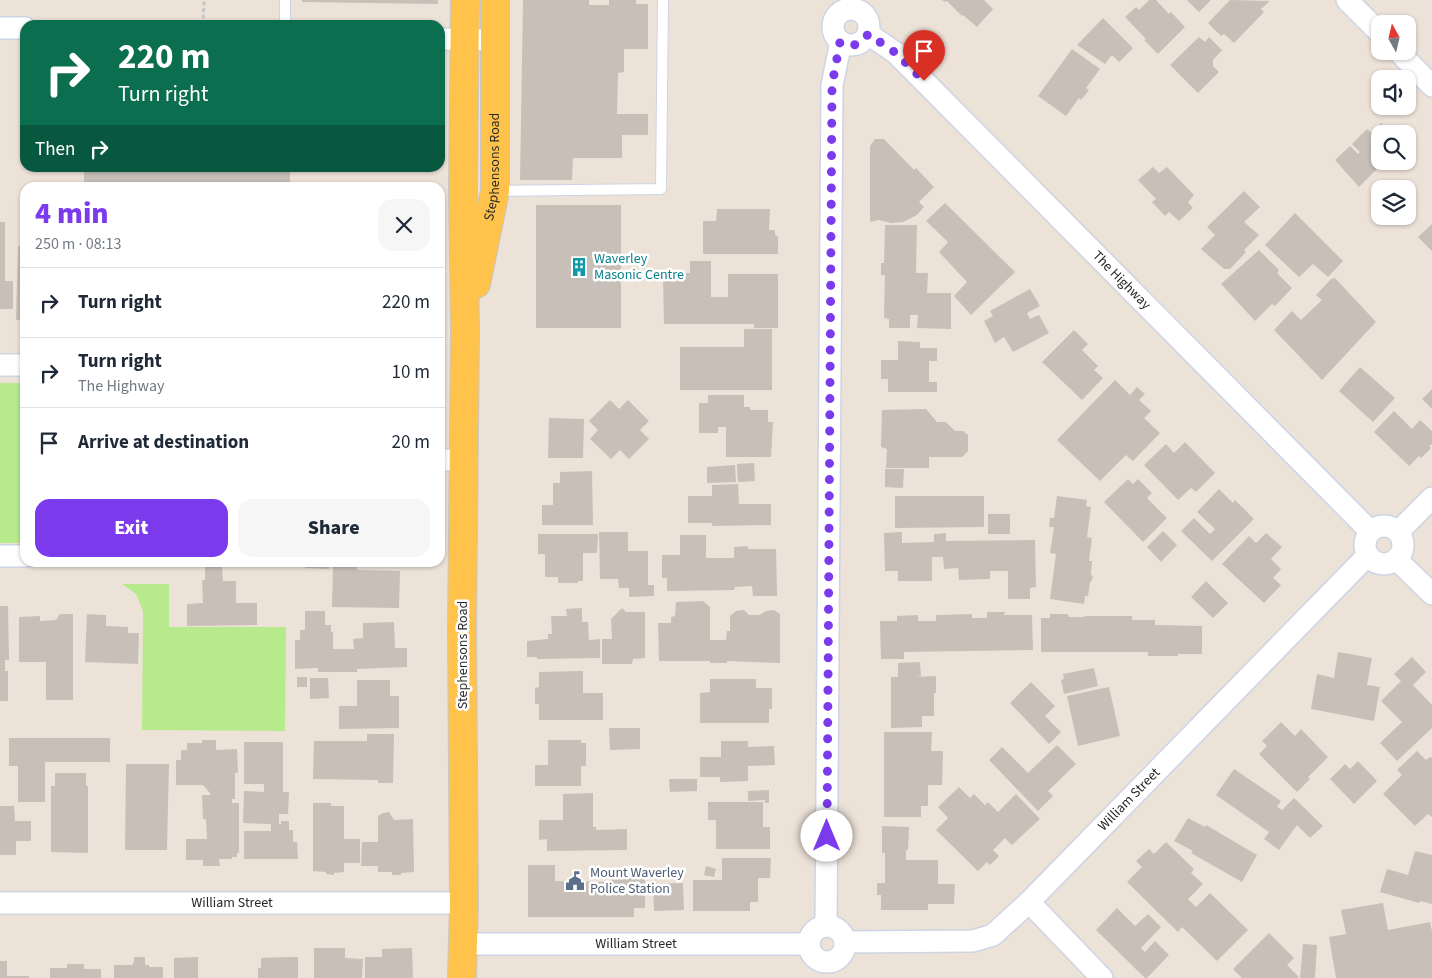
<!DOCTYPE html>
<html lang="en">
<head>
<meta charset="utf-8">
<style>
	:root { --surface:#fff; --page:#f6f6f7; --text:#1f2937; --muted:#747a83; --line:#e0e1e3; --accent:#7c3aed }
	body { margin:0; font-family:"Source Sans 3",sans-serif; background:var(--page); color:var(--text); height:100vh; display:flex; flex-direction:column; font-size:19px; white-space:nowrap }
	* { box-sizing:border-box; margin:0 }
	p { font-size:16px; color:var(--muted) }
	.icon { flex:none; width:28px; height:28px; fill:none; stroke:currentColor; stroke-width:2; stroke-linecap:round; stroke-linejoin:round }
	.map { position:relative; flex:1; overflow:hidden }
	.panel { position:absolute; left:20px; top:182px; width:425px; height:385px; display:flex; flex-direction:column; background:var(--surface); border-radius:15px; box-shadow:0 1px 4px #0004 }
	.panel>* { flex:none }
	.top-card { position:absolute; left:20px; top:20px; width:425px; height:152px; border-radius:15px; box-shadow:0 1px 4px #0004; background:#0b6e4f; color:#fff; overflow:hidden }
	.needle { width:32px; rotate:352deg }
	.tools { position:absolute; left:1371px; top:15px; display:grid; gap:10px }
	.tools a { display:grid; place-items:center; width:45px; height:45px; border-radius:10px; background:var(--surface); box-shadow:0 1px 4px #0004; font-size:25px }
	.pin { position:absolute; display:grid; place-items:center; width:42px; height:42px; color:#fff; margin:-51px -21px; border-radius:50% 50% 50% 0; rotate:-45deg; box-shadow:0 0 5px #0007 }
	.pin .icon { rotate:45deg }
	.me { position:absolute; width:55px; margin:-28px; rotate:0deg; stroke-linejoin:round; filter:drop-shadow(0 0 4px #0008) }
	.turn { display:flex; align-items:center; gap:18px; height:105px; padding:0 15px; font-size:22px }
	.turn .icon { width:65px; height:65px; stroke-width:2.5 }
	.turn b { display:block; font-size:35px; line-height:42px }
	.then { display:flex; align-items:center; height:48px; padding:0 15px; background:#0003; gap:10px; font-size:19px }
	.round { display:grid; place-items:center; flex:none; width:52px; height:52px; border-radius:15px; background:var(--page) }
	.summary { display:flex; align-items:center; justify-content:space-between; height:85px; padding:0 15px }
	h1 { font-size:30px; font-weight:800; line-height:38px; color:var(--accent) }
	.cta { display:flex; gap:10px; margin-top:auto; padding:10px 15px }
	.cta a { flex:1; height:58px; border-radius:15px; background:var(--accent); color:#fff; font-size:20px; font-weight:800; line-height:58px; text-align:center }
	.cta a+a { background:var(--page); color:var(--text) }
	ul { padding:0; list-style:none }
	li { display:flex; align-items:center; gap:15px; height:70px; padding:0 15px; border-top:1px solid var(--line) }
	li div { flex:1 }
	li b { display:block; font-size:19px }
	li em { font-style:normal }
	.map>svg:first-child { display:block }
	.green { fill:#b7ea8d }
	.building { fill:#c8bfb8 }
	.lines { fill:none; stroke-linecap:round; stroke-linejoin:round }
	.service-casing { stroke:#cdd4e3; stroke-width:12 }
	.minor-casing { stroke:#cdd4e3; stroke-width:24 }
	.primary-casing { stroke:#c7c7c7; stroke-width:30 }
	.path { stroke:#c7c7c7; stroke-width:3; stroke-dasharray:4 2.5; stroke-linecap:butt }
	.service { stroke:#fff; stroke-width:10 }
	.minor { stroke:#fff; stroke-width:21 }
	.primary { stroke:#ffc24b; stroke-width:28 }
	.route { stroke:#7c3aed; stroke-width:9; stroke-dasharray:0 16.2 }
	.labels { text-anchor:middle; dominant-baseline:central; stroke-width:5; stroke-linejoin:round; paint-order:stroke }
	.street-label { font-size:14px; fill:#282828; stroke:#fff }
	.culture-label { font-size:14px; fill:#0d838f; stroke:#fff; text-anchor:start }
	.service-label { font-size:14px; fill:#4e5e75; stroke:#fff; text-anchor:start }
</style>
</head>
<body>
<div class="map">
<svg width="1432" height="978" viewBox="0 0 1432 978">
	<rect width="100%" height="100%" fill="#ede2d8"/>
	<path class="green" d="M0 383H25V543H0Z
		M122 584H169V627H286L285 731 142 730 143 611 136 594Z"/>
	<path class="building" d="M302 0H438V4L302 2Z
		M523 0H589V5H609V0H636V4H648V49H624V72L618 73 617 114H648V135H622V158H573L572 180H520Z
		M942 0H984L993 9 977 27 963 15 962 16 947 1 945 2Z
		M1149 0H1156L1169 14 1171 12 1185 27 1158 54 1144 40 1146 39 1125 17 1136 7 1139 10Z
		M1187 0H1211L1199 12Z
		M1230 0 1270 1 1261 9 1264 12 1234 43 1224 34 1221 36 1208 23Z
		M1103 18 1133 48 1119 62 1112 55 1105 64 1077 45Z
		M1199 37 1205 42 1209 37 1222 50 1213 60V66L1219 72 1198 93 1170 65Z
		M1072 49 1100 69 1086 88 1089 90 1081 100 1079 98 1066 116 1038 96Z
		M1381 123 1388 131 1392 128 1397 134H1380V161H1385L1359 187 1335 160 1350 146 1358 154 1360 152 1352 144 1367 129 1372 133Z
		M875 139H884L914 170 916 168 934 187 919 202 924 207 917 215 903 222 891 223 879 220 870 222V146Z
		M1153 167 1159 173 1167 167 1194 195 1188 202 1193 208 1179 221 1169 212 1165 216 1152 202 1156 199 1138 180Z
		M84 168H290V184H84Z
		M1244 191 1260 207 1244 222 1259 235 1244 250 1246 252 1230 269H1224L1201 249 1215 235 1207 227Z
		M945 203 1015 272 971 315 954 296 967 282 939 252 948 242 926 221Z
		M536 205H621V328H536Z
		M717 209H770L769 230H775V235L778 236V254H703V221H716Z
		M1295 213 1343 261 1328 277 1313 264 1299 277 1265 245Z
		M0 222H5V281H13V309H0Z
		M1432 224V251L1418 237Z
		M885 225H917L916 273H928L927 293H951V329L917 328 918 315H910V328H889V319L884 318 885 275H881V263H884Z
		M18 246H25V320H16Z
		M1259 250 1279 270 1277 273 1292 288 1275 306 1272 304 1255 321 1221 284Z
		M690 261H711V297H728V274H778V328H754V324H664L663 273H690Z
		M1335 278 1376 322 1322 380 1274 330 1292 311 1301 320 1322 300 1316 295 1331 279Z
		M1030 289 1040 306 1027 313 1030 319 1039 315 1049 333 1013 352 1004 337 995 343 984 321 993 316 990 311Z
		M744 329H772V390H680V347H744Z
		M1074 330 1088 344 1082 350 1098 366 1094 370 1103 378 1082 400 1042 362Z
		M898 341 920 342V348H937V361H929V382H937V392H888V379H881V360H898Z
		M1360 367 1395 398 1373 422 1339 391Z
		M1115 380 1130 395 1137 387 1145 394 1139 400 1151 411 1144 418 1160 433 1133 461 1126 455 1100 481 1057 440Z
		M1432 389V409L1422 399Z
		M708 395H744V407H750V410H768V422H773L771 457H726V427H718V433H699V403H708Z
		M610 400 619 409 628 400 649 421 640 430 649 439 629 459 620 450 611 459 590 439 598 430 589 421Z
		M926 409 937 422H946L955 431H963L968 435V451L962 457H929V468H886L887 449 881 447 882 410Z
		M1394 411 1412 429 1420 420 1432 431V444L1429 446 1431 448 1421 458 1419 456 1409 466 1374 432Z
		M549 418 584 419 583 458H548Z
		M1185 442 1215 473 1196 492 1191 488 1178 500 1144 465 1166 444 1174 453Z
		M754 463 755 481 738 482 737 464Z
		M735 465 736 482 707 483V467Z
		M885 469H904L903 488 885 487Z
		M592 471 593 525H542V505H553V483H560V472Z
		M1128 479 1133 484 1138 479 1152 493 1147 498 1167 518 1143 542 1104 502Z
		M738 484 739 504H771V525L712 526V523H688V496H712V485Z
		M1219 489 1233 503 1235 500 1254 519 1212 561 1181 531 1194 518 1210 534 1215 529 1197 512Z
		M895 496H984V527L895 528Z
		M1057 496 1087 500 1086 506 1091 507 1087 537 1092 538 1089 561H1092L1091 575 1093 576 1091 582H1090L1088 596H1085L1084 604 1050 599 1056 554 1050 553 1054 527H1049L1050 518H1054Z
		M988 514H1010V534H988Z
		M1163 531 1177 545 1161 562 1147 547Z
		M599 532H628V551H648V585H654V596L629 597V588H619L618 579H600Z
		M902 532V543L934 542V534L946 533V541L1035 540 1036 587 1030 588V599H1008V571H990V579L959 580 958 568 944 569 943 557H932V581H898V571H885L884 533Z
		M1266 533 1282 547 1271 559 1281 569 1273 578 1281 585 1264 603 1222 564 1249 536 1256 543Z
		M538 534H598L597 553H583V581H578V583H558V577H545V554H538Z
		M680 535H706V558H734V547L748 546V549H776L777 596H753L752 586 735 587 734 590 667 591V578H662V555H680Z
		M305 562H329V569L305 568Z
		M333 565H357V570L400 571 399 608 332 607Z
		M205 566H222L223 581H236V603H257V625L187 626V604L203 603 202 580H205Z
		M1206 581 1228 603 1213 618 1191 597Z
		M703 601 710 607V640H726L727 631H730V616L736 611 744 610 749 615H760L766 611 774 610 780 614V663L727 661V663H710V661H659L658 623H671V617L675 616 676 602Z
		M0 606H8L9 660H5V671H8V701H0Z
		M582 608V622H588L589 640 600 639V658L537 659V657H527V641L548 639V634H552L551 616H567L566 609Z
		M622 608 626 612H645V658L633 659 632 664H602V639H612L611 619Z
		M305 611H325V625H331V632H333V649H354L353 639 363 638V623L394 622 395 648H407V667L357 669V672H318V668L295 669V640H300V630H305Z
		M987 612H1005L1004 615H1032L1033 650 904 652V659H881L880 621H897V616L918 615V621H936V615L972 614V618H987Z
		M60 614H73V700H46V662H19V617L40 616V621L56 620Z
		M87 614 106 615V626L128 627V633H139L138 664 85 662Z
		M1050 614H1068L1069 617H1085L1084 616H1132V620H1155V625L1202 626V654H1178V656H1148V652H1041V618H1050Z
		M1338 652 1372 658 1367 685 1380 687 1374 721 1311 709 1317 674 1334 678Z
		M1412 657 1426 672 1413 685 1432 705V728L1397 761 1380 743 1402 722 1381 701 1401 681 1394 674Z
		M920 662 921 676 915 677 936 676V693H934V716H922V727L891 728V677H898V663Z
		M1094 668 1098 686 1064 694 1061 680 1064 679 1063 674Z
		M583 671V693H603V720H539V704H535V688L539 687V672Z
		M297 677H307V687H297Z
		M310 678H328L329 698 310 699Z
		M710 679H756V688H772V709H769V723H700V693L710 692Z
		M357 680H390V696H399V728L339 729V706H357Z
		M1031 682 1055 706 1045 716 1061 732 1049 744 1010 703Z
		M1109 687 1120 736 1078 746 1067 696Z
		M1281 722 1295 736 1301 729 1328 757 1308 777 1310 779 1297 792 1259 754 1267 746 1262 741Z
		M609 728H640V749L610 750Z
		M884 732H932L931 751H943L942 785H928V806H921V817H884Z
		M367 734H394L393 783H378V780L313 779 314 741H367Z
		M9 738H110V762H45V802H18V766H9Z
		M202 740H216V750L237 749 238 773H235V799H232V803H239V853H237V857H232V859H219L220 866H203V860H186V839H207L206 819H203L202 795H210V793L203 785H176V760H181V750H187V743H202Z
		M548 740H581V743H586V766H581V786H535V765H548Z
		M721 741H748V747L774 746 775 765 748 766V781L720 782V777H700V757H721Z
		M244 742H283V792H289L288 814H279V824H281V821H289V830H293V842H297L298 859H244V831H271V824L243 823 244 791 264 792V784H244Z
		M1057 745 1076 764 1048 791 1053 796 1038 811 989 760 1002 747 1028 773Z
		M1417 751 1426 760 1430 757 1432 758V817L1428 814 1415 826 1383 794 1402 775 1397 770Z
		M1358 761 1377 781 1354 804 1330 779 1345 764 1350 769Z
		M126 764H169L167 850H125Z
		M1234 769 1281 801 1277 807 1282 810 1294 798 1323 826 1310 838 1297 825 1279 850 1264 839 1269 832 1216 795Z
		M55 773H86V786H88V853L51 852V786H55Z
		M669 779H697V791L670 792Z
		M959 787 970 798 974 794 985 805 988 802 998 812 1016 794 1040 819 1012 845 1005 838 993 850 999 856 990 865 987 862 978 871 936 830 948 818 938 807Z
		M769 790V803H765V800L748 801V791Z
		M593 793V827H596V830L627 829V850L547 851V839L539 840V820H563V794Z
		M708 802H763V827H770V849H716V820H708Z
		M313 803H331V806H344V839H360V863H344V872L334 873V875L326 874V872L313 871Z
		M0 806H14L15 821H31V841H16V855H0Z
		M389 812 394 820 413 819 414 872 401 873V875H392V872H378V866H361L362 842H378V816L383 813Z
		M1188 818 1205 827 1206 825 1257 855 1242 882 1191 853 1193 851 1174 841Z
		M882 826 909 827 908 850H906V860H938V884H955L954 904H928V910H881V895H877V883H885V853H882Z
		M1166 842 1194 869 1191 873 1203 884 1188 899 1196 907 1210 893 1248 930 1217 961 1182 927 1178 932 1127 882 1142 867 1136 861 1149 849 1154 854Z
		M1415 851 1432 855V904L1420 901 1419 903 1380 892 1387 869 1408 875Z
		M722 858H771L770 878H758V902H750V911H693V880H722Z
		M528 865H555V881L611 882V874H645V908H634V917H528Z
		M706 866 716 869 714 877 704 875Z
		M683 883 684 910 654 911 653 884Z
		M1383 903 1388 930 1430 922 1432 931V978H1336L1329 937 1346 934 1341 910Z
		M1117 908 1135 926 1148 914 1161 927 1141 948 1145 952 1155 941 1169 955 1147 978H1145L1096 930Z
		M1269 933 1294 958 1287 965 1299 977 1297 978H1242L1233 969Z
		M1303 944 1317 945 1315 978H1300Z
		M314 948H345V958L363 959 362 978H314Z
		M412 948 413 978H365V957H382V949Z
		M134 957H145V965H149V967H163V978H114V965H133V963L134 962Z
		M198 957V978H174V958Z
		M286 957H298V978H258V968H261V958Z
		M0 961H7V976H29V978H0Z
		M67 964H84V969H101V978H50V968H67Z"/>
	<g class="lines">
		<g class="service-casing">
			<path id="service" d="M285 25V0
				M497 191 661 189 663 0"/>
		</g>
		<g class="minor-casing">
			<g id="minor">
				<path d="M1347 0 1380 33"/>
				<circle cx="851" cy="27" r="18"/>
				<path d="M0 28H25"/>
				<path id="s1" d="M868 34 896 53 1370 531"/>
				<path d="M440 39 494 40"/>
				<path d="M1398 51 1432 86"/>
				<path d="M0 365H25"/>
				<path d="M440 460H463"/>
				<circle cx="1384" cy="545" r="19"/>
				<path d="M1398 532 1432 498"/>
				<path d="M0 556H25"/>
				<path d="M1396 559 1432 594"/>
				<path d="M1029 902 1102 978"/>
				<path id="s2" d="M0 903H464"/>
				<path d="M826 926 832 85 841 42"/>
				<circle cx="827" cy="944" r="18"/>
				<path id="s3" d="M845 942 973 941 993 935 1029 902 1368 555"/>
				<path id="s4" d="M462 944H809"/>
			</g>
		</g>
		<g class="primary-casing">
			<g id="primary">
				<path id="s5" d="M476 284 495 191V0"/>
				<path d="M462 978 464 903 462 629 465 332 463 192 465 0"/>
			</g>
		</g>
		<path class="path" d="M203 25 204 0"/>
		<use href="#service" class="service"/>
		<use href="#minor" class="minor"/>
		<use href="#primary" class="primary"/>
	</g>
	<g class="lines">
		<path class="route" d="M827 836 832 85 840 42C852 48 862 45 868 34L896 53 924 81"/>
	</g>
	<defs>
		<g id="building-bare" transform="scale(1.5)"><path d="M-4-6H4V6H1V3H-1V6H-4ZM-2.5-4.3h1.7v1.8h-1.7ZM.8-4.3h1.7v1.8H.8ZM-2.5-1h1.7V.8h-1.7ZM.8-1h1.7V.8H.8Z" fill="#0f9aa8" stroke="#fff" stroke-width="2.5" paint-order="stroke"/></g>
		<g id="civic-bare" transform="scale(1.5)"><path d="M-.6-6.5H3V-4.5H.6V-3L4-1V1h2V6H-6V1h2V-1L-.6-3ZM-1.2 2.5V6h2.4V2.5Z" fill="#5c6f8a" stroke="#fff" stroke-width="2.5" paint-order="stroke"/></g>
	</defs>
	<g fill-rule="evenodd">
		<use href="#building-bare" x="579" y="267"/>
		<use href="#civic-bare" x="575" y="881"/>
	</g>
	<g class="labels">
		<g class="street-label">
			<text stroke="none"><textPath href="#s5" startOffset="119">Stephensons Road</textPath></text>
			<text stroke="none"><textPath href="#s1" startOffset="354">The Highway</textPath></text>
			<text transform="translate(463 655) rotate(-90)">Stephensons Road</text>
			<text stroke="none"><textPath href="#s3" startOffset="341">William Street</textPath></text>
			<text stroke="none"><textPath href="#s2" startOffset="232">William Street</textPath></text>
			<text stroke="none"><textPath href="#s4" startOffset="174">William Street</textPath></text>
		</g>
		<g class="culture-label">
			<text x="594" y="259">Waverley<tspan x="594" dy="16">Masonic Centre</tspan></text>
		</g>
		<g class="service-label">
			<text x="590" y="873">Mount Waverley<tspan x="590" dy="16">Police Station</tspan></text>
		</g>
	</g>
</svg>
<div class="tools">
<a><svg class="needle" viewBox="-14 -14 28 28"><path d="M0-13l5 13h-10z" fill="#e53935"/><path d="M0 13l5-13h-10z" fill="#747a83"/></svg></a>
<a><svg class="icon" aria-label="sound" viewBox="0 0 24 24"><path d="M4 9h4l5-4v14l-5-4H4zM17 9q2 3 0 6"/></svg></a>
<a><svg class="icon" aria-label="search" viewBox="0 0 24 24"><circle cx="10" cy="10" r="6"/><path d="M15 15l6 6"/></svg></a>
<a><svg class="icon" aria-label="layers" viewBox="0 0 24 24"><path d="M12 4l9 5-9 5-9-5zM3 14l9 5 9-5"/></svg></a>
</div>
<div class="pin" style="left:924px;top:81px;background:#d93025"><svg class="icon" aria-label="arrive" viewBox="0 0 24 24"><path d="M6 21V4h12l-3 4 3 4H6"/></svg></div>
<svg class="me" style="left:827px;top:836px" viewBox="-20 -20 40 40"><circle r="19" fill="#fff"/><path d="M0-13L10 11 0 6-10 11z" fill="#7c3aed"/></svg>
<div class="top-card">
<div class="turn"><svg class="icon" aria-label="right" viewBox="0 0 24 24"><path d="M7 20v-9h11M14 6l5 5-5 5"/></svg><div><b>220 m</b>Turn right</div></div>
<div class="then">Then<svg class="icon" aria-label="right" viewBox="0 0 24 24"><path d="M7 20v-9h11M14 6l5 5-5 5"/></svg></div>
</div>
<section class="panel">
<div class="summary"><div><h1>4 min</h1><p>250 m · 08:13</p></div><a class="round"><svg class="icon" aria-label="close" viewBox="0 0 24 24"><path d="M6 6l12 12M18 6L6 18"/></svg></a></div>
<ul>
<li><svg class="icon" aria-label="right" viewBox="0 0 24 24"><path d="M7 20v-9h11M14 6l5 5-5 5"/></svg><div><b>Turn right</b></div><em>220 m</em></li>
<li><svg class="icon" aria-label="right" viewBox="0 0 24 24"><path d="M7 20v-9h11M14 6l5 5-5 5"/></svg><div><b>Turn right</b><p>The Highway</p></div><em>10 m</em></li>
<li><svg class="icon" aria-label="arrive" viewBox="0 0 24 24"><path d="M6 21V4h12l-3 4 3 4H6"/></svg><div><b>Arrive at destination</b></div><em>20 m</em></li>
</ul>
<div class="cta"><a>Exit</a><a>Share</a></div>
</section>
</div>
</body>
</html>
